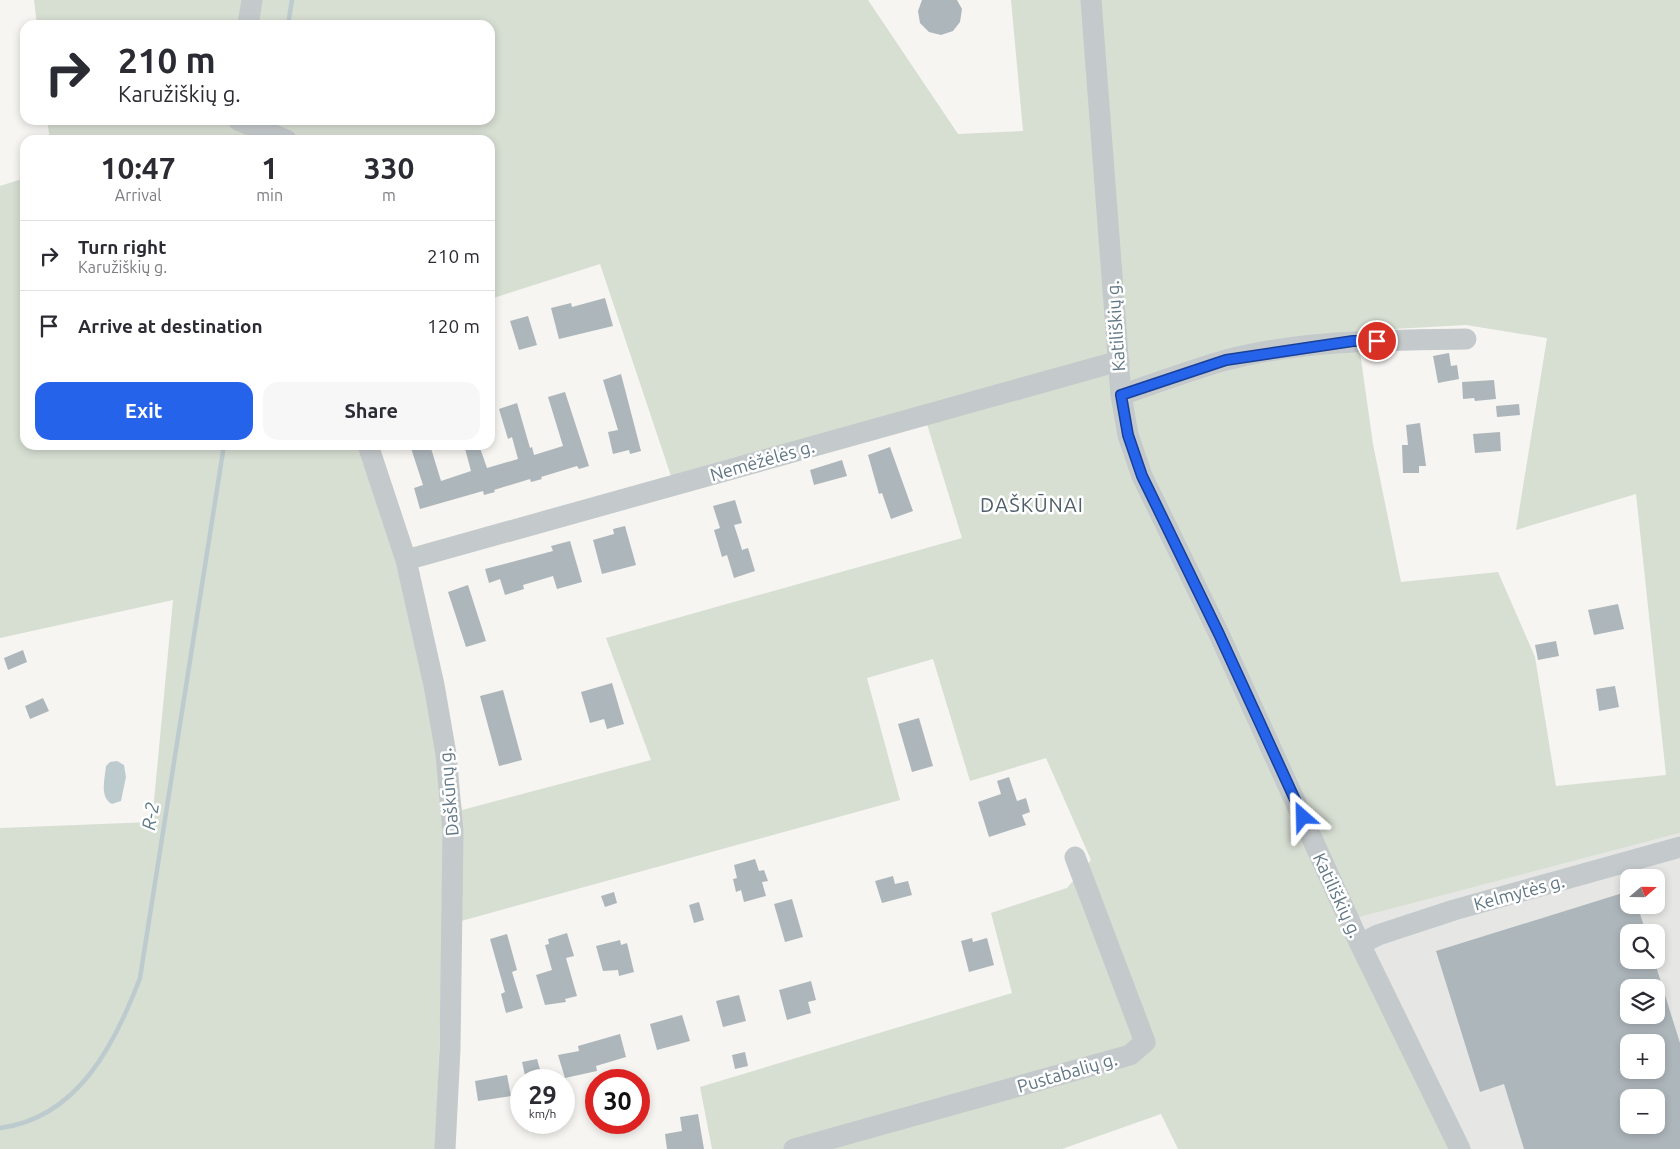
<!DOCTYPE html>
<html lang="en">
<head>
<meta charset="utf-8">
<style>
	:root { --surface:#fff; --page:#f7f7f7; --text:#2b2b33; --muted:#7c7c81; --line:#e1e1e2; --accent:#2563eb }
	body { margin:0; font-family:Ubuntu,sans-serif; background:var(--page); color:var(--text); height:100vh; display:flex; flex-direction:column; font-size:19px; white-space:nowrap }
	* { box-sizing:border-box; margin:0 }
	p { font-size:16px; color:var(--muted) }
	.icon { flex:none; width:28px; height:28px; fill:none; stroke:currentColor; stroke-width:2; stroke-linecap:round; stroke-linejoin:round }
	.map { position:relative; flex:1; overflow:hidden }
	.details { position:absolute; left:20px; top:135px; width:475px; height:315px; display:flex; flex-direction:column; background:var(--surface); border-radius:15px; box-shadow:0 2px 8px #0003 }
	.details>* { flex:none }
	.banner { position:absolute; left:20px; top:20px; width:475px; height:105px; border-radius:15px; box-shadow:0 2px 8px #0003; background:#fff; color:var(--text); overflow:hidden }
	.needle { width:32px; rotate:70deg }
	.fabs { position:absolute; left:1620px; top:869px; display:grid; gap:10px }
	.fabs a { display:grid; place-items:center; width:45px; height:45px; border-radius:10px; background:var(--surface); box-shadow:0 2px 8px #0003; font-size:25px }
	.speed { position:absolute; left:510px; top:1069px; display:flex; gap:10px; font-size:25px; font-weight:700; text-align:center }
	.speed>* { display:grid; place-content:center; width:65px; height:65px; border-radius:50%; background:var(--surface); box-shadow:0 2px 8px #0003; line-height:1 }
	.speed small { font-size:12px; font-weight:400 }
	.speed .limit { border:8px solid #d22; background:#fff; color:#111 }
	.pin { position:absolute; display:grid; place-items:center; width:42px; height:42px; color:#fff; margin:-21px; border:2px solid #fff; border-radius:50%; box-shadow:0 1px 5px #0007 }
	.me { position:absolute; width:55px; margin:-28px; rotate:335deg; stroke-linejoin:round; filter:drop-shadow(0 0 4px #0008) }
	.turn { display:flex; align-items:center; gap:18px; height:105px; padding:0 15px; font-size:22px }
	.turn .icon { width:65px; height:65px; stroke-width:2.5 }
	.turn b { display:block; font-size:35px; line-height:42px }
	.eta { display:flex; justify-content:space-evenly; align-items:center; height:85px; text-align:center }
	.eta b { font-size:30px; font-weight:600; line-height:35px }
	.action { display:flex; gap:10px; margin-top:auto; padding:10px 15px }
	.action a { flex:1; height:58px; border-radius:15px; background:var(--accent); color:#fff; font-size:20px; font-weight:600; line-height:58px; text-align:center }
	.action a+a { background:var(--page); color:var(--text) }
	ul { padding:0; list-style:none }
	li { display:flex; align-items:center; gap:15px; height:70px; padding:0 15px; border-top:1px solid var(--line) }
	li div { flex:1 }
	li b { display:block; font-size:19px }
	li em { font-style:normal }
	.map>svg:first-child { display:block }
	.built { fill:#e6e7e5; fill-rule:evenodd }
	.green { fill:#d7ded2; fill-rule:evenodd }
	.water { fill:#bdcbcf }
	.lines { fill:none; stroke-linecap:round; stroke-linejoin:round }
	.stream { stroke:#bdcbcf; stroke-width:4.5 }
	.building { fill:#adb6bb; fill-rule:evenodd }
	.minor { stroke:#c4c9cb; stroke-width:21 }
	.route-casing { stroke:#184099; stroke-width:12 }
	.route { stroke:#2563eb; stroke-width:9 }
	.labels { text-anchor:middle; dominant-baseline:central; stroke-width:5; stroke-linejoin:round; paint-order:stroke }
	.street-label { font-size:18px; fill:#617785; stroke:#fff }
	.water-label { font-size:19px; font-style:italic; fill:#5d7b83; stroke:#fff }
	.quarter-label { font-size:20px; letter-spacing:1px; fill:#50606a; stroke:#fff }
</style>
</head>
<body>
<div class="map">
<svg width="1680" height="1149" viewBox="0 0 1680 1149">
	<rect width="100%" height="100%" fill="#f6f5f1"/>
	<path class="built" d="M1680 833V1149H1468L1356 918ZM1629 878H1656V905H1629ZM1629 932H1656V960H1629ZM1629 988H1656V1015H1629ZM1629 1042H1656V1070H1629ZM1629 1098H1656V1125H1629Z"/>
	<path class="green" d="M34 0H868L958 134 1023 131 1011 0H1082L1114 400 1452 1149H1178L1161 1114 1062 1149H712L700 1087 1012 993 991 913 1067 888 1091 860 1046 758 970 781 933 659 867 678 900 800 443 926 436 1149H0V828L152 822 173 600 0 638V186L25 178V445H375L411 552 462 810 651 760 606 638 962 538 923 411 672 479 600 264 490 299V140H50L47 120H490V25H37Z
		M1099 0H1680V833L1356 918 1150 474 1134 431ZM1466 325 1547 338 1516 530 1636 494 1666 775 1556 786 1535 657 1498 572 1401 582 1373 444 1357 331Z"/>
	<path class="water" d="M117 761 124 765 126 777 121 801 112 804C99 797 105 778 106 766L110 762Z"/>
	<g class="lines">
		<path class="stream" d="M288 25 292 0
			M0 1128C78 1118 115 1044 140 978L224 445"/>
	</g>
	<path class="building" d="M922 0H957L962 9 960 22 953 31 941 35 929 32 920 23 918 11Z
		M605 298 613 326 559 339 551 308 571 303 572 307Z
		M528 316 537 345 519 350 510 321Z
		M1449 353 1451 366 1457 365 1459 379 1438 383 1433 356Z
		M621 374 641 451 630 454 629 450 613 454 608 432 618 430 603 380Z
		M1494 380 1496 399 1475 401 1474 398 1463 399 1462 382Z
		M565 392 589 466 579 469 577 466 541 477 542 479 531 482 530 479 494 490 495 492 484 495 483 491 420 509 414 488 423 485 410 445H430L441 481 471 471 464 445H479L487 468 518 459 512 437 508 439 499 409 517 403 530 448 532 447 534 455 563 446 548 397Z
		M1519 404 1520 415 1497 417 1496 406Z
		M1420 423 1426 466H1419V473H1403L1402 445H1408L1406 425Z
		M1500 432 1501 451 1475 453 1473 434Z
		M890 447 913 511 891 519 882 493 879 494 868 455Z
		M842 460 847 476 814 485 810 470Z
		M735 500 742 523 734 525 738 537 742 550 748 548 755 571 734 578 727 555 722 557 714 530 720 528 713 506Z
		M625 526 636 565 602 574 593 540 614 534 613 529Z
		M570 541 582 582 557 589 553 576 523 585 524 589 505 595 500 579 489 583 485 569 553 551 551 546Z
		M468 585 486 641 466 647 448 592Z
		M1618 604 1624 629 1594 635 1588 610Z
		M1556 641 1559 656 1538 660 1535 645Z
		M23 650 27 662 8 670 4 658Z
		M612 683 624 724 607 729 604 719 590 723 581 692Z
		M1615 686 1619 707 1599 711 1596 689Z
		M503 690 522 760 499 766 480 696Z
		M43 698 49 711 30 719 25 706Z
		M919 718 933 766 912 772 898 724Z
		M1009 777 1017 801 1026 798 1030 812 1022 815 1026 825 989 837 978 802 1001 794 997 781Z
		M755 859 759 871 764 870 768 881 762 882 766 896 744 902 741 890 736 892 733 879 737 878 734 865Z
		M893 876 895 884 908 881 912 895 882 903 875 881Z
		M1629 891V905H1637L1646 932H1629V960H1654L1680 1043V1149H1524L1504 1084 1480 1092 1436 951ZM1629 988H1656V1015H1629ZM1629 1042H1656V1070H1629ZM1629 1098H1656V1125H1629Z
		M614 892 617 903 605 907 601 896Z
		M792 899 803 937 785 942 774 904Z
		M699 902 704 920 694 923 689 905Z
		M567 933 574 956 566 958 577 996 565 999 566 1002 545 1005 536 975 552 970 545 945 549 944 548 939Z
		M507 934 517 970 512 972 523 1008 506 1013 501 994 505 992 490 939Z
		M972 938 973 942 987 938 994 965 969 972 961 941Z
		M620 940 621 945 627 943 634 972 619 976 618 970 603 971 596 946Z
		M811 981 816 1000 808 1002 811 1013 787 1020 779 990Z
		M739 995 746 1021 723 1027 716 1001Z
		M682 1015 690 1041 657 1050 650 1024Z
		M620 1034 626 1057 596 1066 597 1071 565 1078 558 1055 579 1051 578 1046Z
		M745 1052 748 1066 735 1069 732 1055Z
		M537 1059 543 1080H526L522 1062Z
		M507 1075 511 1096 478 1101 475 1081Z
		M698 1114 704 1149H667L665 1134 682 1131 680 1117Z"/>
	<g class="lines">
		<path class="minor" d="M1091 0 1121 395 1128 435 1142 476 1219 634 1360 944 1460 1149
			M248 25 252 0
			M238 120 286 140
			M1121 395C1156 383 1191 370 1226 360 1304 340 1386 340 1466 339
			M368 445 406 560 434 685 446 754 453 832 450 1049 445 1149
			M406 560 1119 361
			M1360 944 1378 935 1454 910 1680 847
			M794 1149 1130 1055 1145 1042 1075 857"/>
	</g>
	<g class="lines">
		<g class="route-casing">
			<path id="route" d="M1303 817 1219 634 1142 476 1128 435 1121 395 1226 360 1353 341H1377"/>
		</g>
		<use href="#route" class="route"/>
	</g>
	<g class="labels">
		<g class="street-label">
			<text transform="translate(1115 326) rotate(-94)">Katiliškių g.</text>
			<text transform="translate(762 460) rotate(-16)">Nemėžėlės g.</text>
			<text transform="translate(448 792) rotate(-95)">Daškūnų g.</text>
			<text transform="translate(1519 892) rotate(-15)">Kelmytės g.</text>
			<text transform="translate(1338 895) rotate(65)">Katiliškių g.</text>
			<text transform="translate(1067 1072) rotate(-16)">Pustabalių g.</text>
		</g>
		<g class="water-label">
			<text transform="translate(150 816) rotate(-81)">R-2</text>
		</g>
		<g class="quarter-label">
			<text x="1032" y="504">DAŠKŪNAI</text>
		</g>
	</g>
</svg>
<div class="fabs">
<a><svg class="needle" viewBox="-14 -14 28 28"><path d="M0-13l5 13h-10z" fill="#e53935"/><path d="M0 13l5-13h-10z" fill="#7c7c81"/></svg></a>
<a><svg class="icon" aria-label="search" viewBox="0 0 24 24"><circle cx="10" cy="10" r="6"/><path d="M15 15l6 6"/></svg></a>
<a><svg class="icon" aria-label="layers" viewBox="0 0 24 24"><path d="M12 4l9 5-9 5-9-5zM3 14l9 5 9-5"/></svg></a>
<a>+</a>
<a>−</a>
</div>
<div class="speed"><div>29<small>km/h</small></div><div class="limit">30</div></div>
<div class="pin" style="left:1377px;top:341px;background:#d93025"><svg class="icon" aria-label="arrive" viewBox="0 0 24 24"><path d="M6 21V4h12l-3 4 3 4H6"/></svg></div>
<svg class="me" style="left:1303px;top:817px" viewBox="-20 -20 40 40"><path d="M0-17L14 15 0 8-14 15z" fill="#2563eb" stroke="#fff" stroke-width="4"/></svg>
<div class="banner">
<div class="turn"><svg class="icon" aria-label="right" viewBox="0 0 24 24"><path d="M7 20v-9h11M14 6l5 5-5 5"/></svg><div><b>210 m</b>Karužiškių g.</div></div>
</div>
<section class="details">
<div class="eta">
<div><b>10:47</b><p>Arrival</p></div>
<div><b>1</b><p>min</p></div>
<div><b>330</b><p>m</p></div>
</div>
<ul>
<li><svg class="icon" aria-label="right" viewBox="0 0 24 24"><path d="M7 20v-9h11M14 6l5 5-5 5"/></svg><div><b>Turn right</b><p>Karužiškių g.</p></div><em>210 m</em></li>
<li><svg class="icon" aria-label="arrive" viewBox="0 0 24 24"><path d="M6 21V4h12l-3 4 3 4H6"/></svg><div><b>Arrive at destination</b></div><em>120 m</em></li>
</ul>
<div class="action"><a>Exit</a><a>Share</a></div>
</section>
</div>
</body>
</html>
